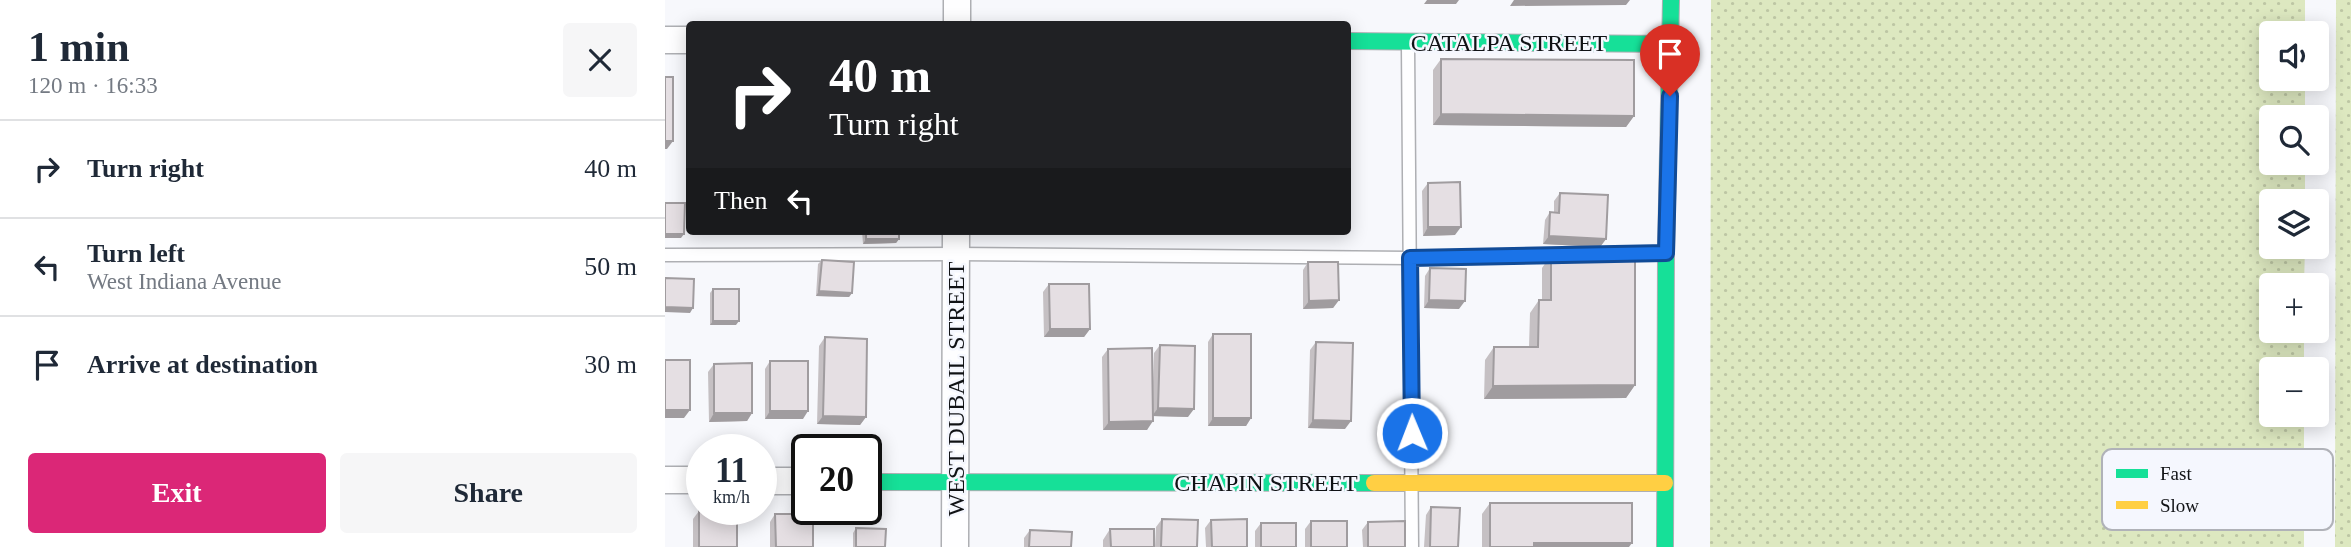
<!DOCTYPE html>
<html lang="en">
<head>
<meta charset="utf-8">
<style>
	:root { --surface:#fff; --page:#f6f6f7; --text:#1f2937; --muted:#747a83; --line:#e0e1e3; --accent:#db2777 }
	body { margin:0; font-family:"Times New Roman",serif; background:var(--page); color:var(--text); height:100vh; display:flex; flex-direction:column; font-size:26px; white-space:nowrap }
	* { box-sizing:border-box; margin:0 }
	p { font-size:23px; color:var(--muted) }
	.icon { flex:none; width:38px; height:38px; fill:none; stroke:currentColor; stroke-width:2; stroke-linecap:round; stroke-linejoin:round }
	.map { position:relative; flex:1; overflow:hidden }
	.panel { display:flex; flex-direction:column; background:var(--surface); width:665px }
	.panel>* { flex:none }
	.top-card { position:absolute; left:21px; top:21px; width:665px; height:214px; border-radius:7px; box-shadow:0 4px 18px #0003; background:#202124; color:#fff; overflow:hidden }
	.tools { position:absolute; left:1594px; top:21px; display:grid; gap:14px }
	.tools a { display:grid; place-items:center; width:70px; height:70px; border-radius:7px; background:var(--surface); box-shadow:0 4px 18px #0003; font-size:35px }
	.speed { position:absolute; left:21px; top:434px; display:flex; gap:14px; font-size:35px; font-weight:700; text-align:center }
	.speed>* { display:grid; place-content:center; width:91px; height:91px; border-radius:50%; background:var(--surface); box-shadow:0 4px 18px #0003; line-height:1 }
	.speed small { font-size:18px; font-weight:400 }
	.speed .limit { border:4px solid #111; border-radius:10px; background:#fff; color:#111 }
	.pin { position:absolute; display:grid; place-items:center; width:60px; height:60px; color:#fff; margin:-72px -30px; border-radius:50% 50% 50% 0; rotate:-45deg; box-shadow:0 0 7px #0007 }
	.pin .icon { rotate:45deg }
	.me { position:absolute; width:77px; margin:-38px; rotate:359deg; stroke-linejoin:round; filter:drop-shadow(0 0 5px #0008) }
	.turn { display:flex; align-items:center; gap:24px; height:147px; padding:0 28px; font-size:32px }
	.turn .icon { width:91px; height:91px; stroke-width:2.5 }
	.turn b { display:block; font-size:49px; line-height:60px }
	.then { display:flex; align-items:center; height:66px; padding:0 28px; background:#0003; gap:14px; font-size:26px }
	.round { display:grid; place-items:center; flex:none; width:74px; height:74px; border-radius:7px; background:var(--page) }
	.headline { display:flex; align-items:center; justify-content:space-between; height:119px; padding:0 28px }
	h1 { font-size:42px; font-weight:600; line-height:52px }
	.button { display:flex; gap:14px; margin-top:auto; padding:14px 28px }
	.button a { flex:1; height:80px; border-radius:7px; background:var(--accent); color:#fff; font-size:28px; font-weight:600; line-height:80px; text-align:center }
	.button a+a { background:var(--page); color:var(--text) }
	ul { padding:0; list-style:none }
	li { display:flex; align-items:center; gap:21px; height:98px; padding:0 28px; border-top:2px solid var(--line) }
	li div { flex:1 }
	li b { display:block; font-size:26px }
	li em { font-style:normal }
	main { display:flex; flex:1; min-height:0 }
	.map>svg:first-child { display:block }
	.grass { fill:url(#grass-dots) }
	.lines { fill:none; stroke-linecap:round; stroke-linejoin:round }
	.lane-casing { stroke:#aeafb3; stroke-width:15 }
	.street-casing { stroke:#aeafb3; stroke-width:29 }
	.fast-casing { stroke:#aeafb3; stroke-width:18 }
	.slow-casing { stroke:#aeafb3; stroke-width:18 }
	.lane { stroke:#fefeff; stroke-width:12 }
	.street { stroke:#fefeff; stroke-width:26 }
	.fast { stroke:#16e098; stroke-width:16 }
	.slow { stroke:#ffcf43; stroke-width:16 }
	.wall { fill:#c5c0c3 }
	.shaded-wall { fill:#a09c9f }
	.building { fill:#e5dfe3; stroke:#a09c9f; stroke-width:2 }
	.route-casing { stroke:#114b97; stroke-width:18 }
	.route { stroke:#1a73e8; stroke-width:12 }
	.labels { text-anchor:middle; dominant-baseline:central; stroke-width:5; stroke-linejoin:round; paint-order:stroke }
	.street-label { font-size:24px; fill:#101215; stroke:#f5f7fe }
	.key { fill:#f5f7fe; stroke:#b0b2b8; stroke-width:2 }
	.key-label { font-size:19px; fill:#101215 }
</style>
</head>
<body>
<main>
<section class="panel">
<div class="headline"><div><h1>1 min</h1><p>120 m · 16:33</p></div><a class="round"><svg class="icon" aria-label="close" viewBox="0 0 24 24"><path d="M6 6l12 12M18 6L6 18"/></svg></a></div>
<ul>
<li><svg class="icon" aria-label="right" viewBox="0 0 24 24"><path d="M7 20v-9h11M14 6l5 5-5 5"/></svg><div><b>Turn right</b></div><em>40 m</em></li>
<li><svg class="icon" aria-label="left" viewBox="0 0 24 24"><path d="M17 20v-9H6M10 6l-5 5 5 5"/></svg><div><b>Turn left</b><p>West Indiana Avenue</p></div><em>50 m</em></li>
<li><svg class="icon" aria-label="arrive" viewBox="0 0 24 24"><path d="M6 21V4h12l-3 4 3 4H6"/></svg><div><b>Arrive at destination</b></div><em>30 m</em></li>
</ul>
<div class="button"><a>Exit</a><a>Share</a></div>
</section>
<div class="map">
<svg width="1686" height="547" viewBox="0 0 1686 547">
	<defs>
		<pattern id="grass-dots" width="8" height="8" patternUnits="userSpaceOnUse" patternTransform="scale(1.75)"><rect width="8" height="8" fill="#dde8c0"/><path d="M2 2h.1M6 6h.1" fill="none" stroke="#bdc6a4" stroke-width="1.8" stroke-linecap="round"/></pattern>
	</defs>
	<rect width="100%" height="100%" fill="#f7f8fc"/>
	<path class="grass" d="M1046 0H1640V33H1606V79H1640V117H1606V163H1640V201H1606V247H1640L1639 285H1606V331H1639V369H1606V415H1639V547H1045Z
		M1671 0H1686V547H1670Z"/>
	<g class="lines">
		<g class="lane-casing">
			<path id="lane" d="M743 46 747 547
				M0 255 291 254 745 258 997 253"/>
		</g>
		<g class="street-casing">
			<path id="street" d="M292 24V0
				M0 40H24
				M0 480H37
				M96 481H142
				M290 547 291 231"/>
		</g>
		<g class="fast-casing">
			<path id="fast" d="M682 41 1006 44
				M201 482 709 483
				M1000 547 1001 253 1006 0"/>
		</g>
		<g class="slow-casing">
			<path id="slow" d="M709 483H1000"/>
		</g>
		<use href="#lane" class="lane"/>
		<use href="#street" class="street"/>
		<use href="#fast" class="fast"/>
		<use href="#slow" class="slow"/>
	</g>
	<path class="wall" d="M776 59 969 116 961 127 768 125V70Z
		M763 183 790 235 758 236 757 191Z
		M895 193 941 239 935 247 878 244 880 220 885 212H889V201Z
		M197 231H234V239L231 243 198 244Z
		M886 255 970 385 961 398 819 399 820 360 829 347H864L865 313 874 300H877V268Z
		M157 260 187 293 184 297 151 296 153 264Z
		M643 262 674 300 668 308 638 309V270Z
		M765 268 794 309 759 308 760 276Z
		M384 284 425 329 419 337H379L378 292Z
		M48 289 71 325H45V293Z
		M548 334 586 418 581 426H543V342Z
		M160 337 201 417 195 425 152 424 154 346Z
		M651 342 680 429 643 428 645 350Z
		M495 345 523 417 487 416 482 430H438L437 357 443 349 487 410 489 353Z
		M105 361 138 419H100V369Z
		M49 364 87 413 82 421 44 422 43 372Z
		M825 503 964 547H817V514Z
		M766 507 793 547H759L761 515Z
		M34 511 72 547H28V519Z
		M110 514 148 547H105V522Z
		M497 519 532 547H490L491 527Z
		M546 520 582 547H541L540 528Z
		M646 521 682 547H640V529Z
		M703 522 740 547H698L697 530Z
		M596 523 631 547H590V531Z
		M191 528 220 547H188V533Z
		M445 529 489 547H438V540Z
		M365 530 406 547H359V538Z"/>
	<path class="shaded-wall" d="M762 0H794L791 4H759Z
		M849 0H965L961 5 845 6Z
		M776 114 969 116 961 127 768 125Z
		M0 141H8L2 149H0Z
		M763 227H796L790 235 758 236Z
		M0 234H19L16 238H0Z
		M884 236 941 239 935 247 878 244Z
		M201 239H234L231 243 198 244Z
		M154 291 187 293 184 297 151 296Z
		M674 300 668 308 638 309 644 301Z
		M764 300 800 301 794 309 759 308Z
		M0 307 28 308 25 313 0 312Z
		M48 321H74L71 325H45Z
		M385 329H425L419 337H379Z
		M970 385 961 398 819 399 828 386Z
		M493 408 529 409 523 417 487 416Z
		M0 410H25L19 418H0Z
		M105 411H143L138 419H100Z
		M49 413H87L82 421 44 422Z
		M158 416 201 417 195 425 152 424Z
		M548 418H586L581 426H543Z
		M648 420 686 421 680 429 643 428Z
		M488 421 482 430H438L444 422Z
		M869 543H967L964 547H866Z"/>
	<path class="building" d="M776 59 969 60V116L776 114Z
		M0 77H8V141H0Z
		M795 182 796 227H763V183Z
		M895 193 943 195 941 239 884 236 885 212 894 213Z
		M0 203H20L19 234H0Z
		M201 231H234V239H201Z
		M886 255H970V385L828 386 829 347H873L874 300H886Z
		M157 260 189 262 187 293 154 291Z
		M643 262H673L674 300 644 301Z
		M765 268 801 269 800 301 764 300Z
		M0 278 29 279 28 308 0 307Z
		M384 284H424L425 329H385Z
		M48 289H74V321H48Z
		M548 334H586V418H548Z
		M160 337 202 339 201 417 158 416Z
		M651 342 688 343 686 421 648 420Z
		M495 345 530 346 529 409 493 408Z
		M487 348 488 421 444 422 443 349Z
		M0 360H25V410H0Z
		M105 361H143V411H105Z
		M87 363V413H49V364Z
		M825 503H967V543H869V547H825Z
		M766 507 795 508 793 547H765Z
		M34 511H72V547H34Z
		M110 514H148V547H111Z
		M497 519 533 520 532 547H496Z
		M582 519V547H547L546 520Z
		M646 521H682V547H646Z
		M740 521V547H703V522Z
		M596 523H631V547H596Z
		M191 528 221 529 220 547H191Z
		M445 529H489V547H446Z
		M365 530 407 532 406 547H364Z"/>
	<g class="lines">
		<g class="route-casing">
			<path id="route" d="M747 433 745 258 1001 253 1005 96"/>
		</g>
		<use href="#route" class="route"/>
	</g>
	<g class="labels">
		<g class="street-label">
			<text x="844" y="43">CATALPA STREET</text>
			<text transform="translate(291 389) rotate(-90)">WEST DUBAIL STREET</text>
			<text x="601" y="483">CHAPIN STREET</text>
		</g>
	</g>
	<rect x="1437" y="449" width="231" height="81" rx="10" class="key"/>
	<rect x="1451" y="469" width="32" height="9" fill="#16e098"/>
	<rect x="1451" y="501" width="32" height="8" fill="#ffcf43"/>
	<g class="key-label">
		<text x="1495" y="480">Fast</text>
		<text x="1495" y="512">Slow</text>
	</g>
</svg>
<div class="tools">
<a><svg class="icon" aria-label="sound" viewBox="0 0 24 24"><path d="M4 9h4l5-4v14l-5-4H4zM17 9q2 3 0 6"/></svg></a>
<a><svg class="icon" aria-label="search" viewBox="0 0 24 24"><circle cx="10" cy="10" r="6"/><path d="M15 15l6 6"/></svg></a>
<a><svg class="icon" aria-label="layers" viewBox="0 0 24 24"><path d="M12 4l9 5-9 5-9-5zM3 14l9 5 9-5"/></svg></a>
<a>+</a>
<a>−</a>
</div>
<div class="speed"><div>11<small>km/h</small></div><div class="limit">20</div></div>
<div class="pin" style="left:1005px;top:96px;background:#d93025"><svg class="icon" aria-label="arrive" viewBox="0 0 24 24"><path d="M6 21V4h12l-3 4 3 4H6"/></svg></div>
<svg class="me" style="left:747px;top:433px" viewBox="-20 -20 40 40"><circle r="17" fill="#1a73e8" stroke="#fff" stroke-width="3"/><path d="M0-11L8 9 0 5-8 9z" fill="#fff"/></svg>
<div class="top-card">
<div class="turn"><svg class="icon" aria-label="right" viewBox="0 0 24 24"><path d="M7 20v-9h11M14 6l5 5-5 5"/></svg><div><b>40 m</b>Turn right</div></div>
<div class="then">Then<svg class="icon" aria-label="left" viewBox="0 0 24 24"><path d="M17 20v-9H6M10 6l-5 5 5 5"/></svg></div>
</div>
</div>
</main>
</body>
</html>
